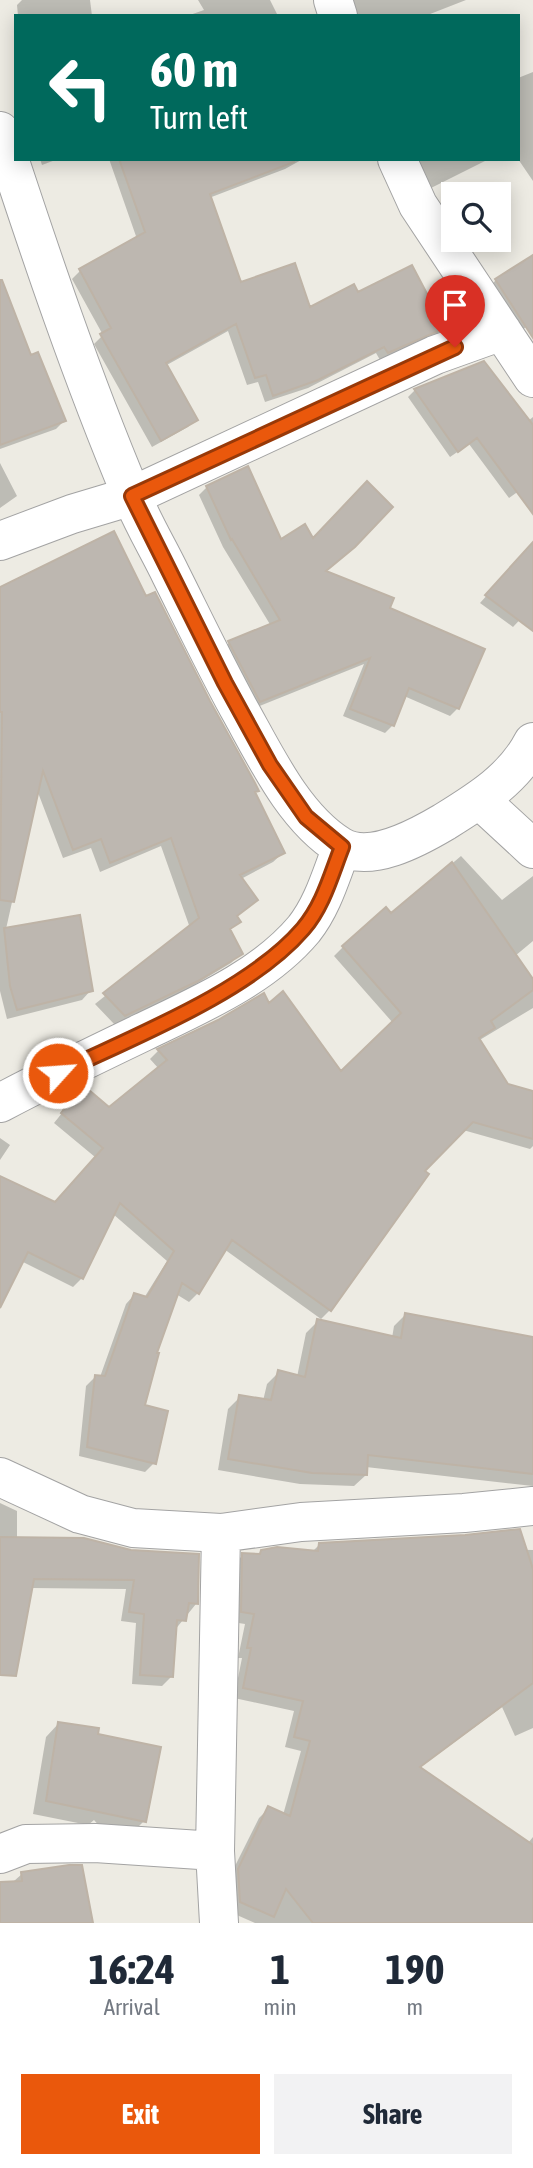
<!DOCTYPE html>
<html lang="en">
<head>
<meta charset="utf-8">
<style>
	:root { --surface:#fff; --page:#f2f2f3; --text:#1f2937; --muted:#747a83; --accent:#ea580c }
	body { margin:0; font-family:"Asap Condensed",sans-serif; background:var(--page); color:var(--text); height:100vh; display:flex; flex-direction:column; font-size:26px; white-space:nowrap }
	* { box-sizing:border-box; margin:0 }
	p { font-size:23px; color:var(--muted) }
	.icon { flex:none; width:38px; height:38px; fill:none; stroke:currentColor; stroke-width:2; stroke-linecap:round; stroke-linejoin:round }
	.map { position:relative; height:1923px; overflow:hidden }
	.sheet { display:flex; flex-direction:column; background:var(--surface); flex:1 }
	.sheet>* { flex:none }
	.banner { position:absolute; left:14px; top:14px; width:506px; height:147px; border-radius:0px; box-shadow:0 4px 18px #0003; background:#00695c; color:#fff; overflow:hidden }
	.fabs { position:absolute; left:441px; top:182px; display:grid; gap:14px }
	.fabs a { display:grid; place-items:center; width:70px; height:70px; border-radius:0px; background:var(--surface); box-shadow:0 4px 18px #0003; font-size:35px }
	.pin { position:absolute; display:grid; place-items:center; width:60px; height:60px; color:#fff; margin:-72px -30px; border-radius:50% 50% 50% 0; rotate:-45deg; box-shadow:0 0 7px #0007 }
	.pin .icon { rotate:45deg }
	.me { position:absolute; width:77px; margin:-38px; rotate:64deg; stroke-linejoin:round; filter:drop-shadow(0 0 5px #0008) }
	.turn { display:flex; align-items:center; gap:24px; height:147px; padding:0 21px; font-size:32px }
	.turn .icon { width:91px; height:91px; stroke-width:2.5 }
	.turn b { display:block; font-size:49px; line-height:60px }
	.eta { display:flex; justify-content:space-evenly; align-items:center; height:119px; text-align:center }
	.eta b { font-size:42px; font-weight:700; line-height:49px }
	.cta { display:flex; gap:14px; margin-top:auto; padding:14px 21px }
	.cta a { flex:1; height:80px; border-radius:0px; background:var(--accent); color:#fff; font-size:28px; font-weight:700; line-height:80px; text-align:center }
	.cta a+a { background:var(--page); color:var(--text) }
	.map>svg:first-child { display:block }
	.shadow { fill:#0003 }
	.building { fill:#bdb7b0; stroke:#beb3a6; stroke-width:2 }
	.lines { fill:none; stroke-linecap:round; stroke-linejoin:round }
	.minor-casing { stroke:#a3a3a3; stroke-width:40 }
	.minor { stroke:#fff; stroke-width:38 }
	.route-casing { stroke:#983908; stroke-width:18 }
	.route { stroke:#ea580c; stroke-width:12 }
</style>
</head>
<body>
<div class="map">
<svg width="533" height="1923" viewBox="0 0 533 1923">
	<rect width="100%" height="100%" fill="#edebe3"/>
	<path class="shadow" d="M22 0H90L92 16H18L17 5Z
		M198 0H270L278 16H187L204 10Z
		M346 0H466L425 16H351Z
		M533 72V181L518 159V78Z
		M40 159H58L42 165Z
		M109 159H303L285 169 209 198 240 284 309 310 357 295 443 328 435 336 380 360 376 353 308 388 265 402 258 382 247 385 228 331 165 366 196 419 188 427 152 447 94 344 103 335 72 279 80 271 137 239Z
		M408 159H489L423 192Z
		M533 261V323L510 337 483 293 496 280Z
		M0 318 30 357 64 421 56 429 0 449Z
		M484 363 528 421 533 417V481L509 498 469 444 450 457 408 397 415 390Z
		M0 463 17 496 0 508Z
		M207 487 324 572 387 609 458 708 450 716 404 696 393 725 385 733 343 716 364 664 252 709 222 651 229 643 271 626 223 547 199 495Z
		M514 565 533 570V606L513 627 480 603Z
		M0 589 145 598 208 702 257 790 254 794 283 853 273 862 241 879 256 900 236 917 239 921 229 931 241 953 231 963 186 990 115 1025 95 1004 190 928 161 846 100 872 91 848 63 858 37 790 6 929 91 990 82 1000 7 1019 0 991Z
		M461 856 502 900 533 876V941L515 956 533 982V1008L478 1041 489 1081 533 1092V1146L530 1149 463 1130 422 1171 330 1310 321 1319 224 1249 198 1293 189 1302 176 1294 155 1354 142 1406 154 1463 145 1472 79 1456 86 1386 95 1377H100L126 1304 134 1295 144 1298 167 1261 113 1214 82 1278 73 1287 21 1261 0 1304V1178L55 1204 95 1157 54 1123 75 1097 109 1109 159 1069 150 1059 158 1051 219 1021 269 1006 341 1074 393 1023 334 956 343 947 391 915Z
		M0 1138 10 1145 0 1160Z
		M405 1315 533 1339V1486L366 1467V1475L354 1486 300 1484 218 1470 228 1409 240 1397 263 1401 267 1384 279 1372 297 1377 306 1333 318 1321 392 1338 394 1326Z
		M0 1503 17 1511V1539H83L196 1604 174 1631 172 1676 162 1686 132 1684 136 1623 121 1621 126 1589 31 1588 0 1631Z
		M319 1545 533 1550V1728L515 1736 502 1707 419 1768 528 1843 533 1837V1923H255L230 1912 228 1880 259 1818 269 1808 283 1815 301 1751 285 1747 294 1711 234 1698 242 1658H238L245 1624 232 1622 233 1565 243 1555 257 1556 261 1551 312 1552Z
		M59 1723 96 1735 144 1821 131 1834 101 1828 94 1820 88 1825 33 1814 46 1737Z
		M22 1874 83 1923H0V1884L14 1881Z"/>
	<path class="building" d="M119 159H293L294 162 210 194 241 282 295 263 310 307 354 284 358 292 412 265 445 328 388 353 384 347 318 380 273 396 266 375 255 378 236 324 166 363 198 420 161 441 100 334 111 328 79 269 145 232Z
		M533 255V338L495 279Z
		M0 280H2L31 355 38 352 66 421 0 445Z
		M484 361 533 425V514L477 438 458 452 414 389Z
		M248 466 281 539 305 524 313 538 367 481 393 507 355 547 326 571 394 598 390 608 485 649 459 709 409 688 394 726 350 709 370 658 260 702 228 641 280 620 232 539 231 540 206 486Z
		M114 531 146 596 155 592 210 701 255 783 259 791 255 792 285 853 240 875 258 900 237 916 241 922 230 929 243 954 198 981 125 1016 103 993 199 918 171 838 110 863 101 839 73 850 43 771 14 902 0 900 2 712H0V587Z
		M533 542V631L485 595Z
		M452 862 533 979V990L491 1021 495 1028 479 1038 508 1084 533 1091V1139L473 1122 425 1171 429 1174 331 1311 232 1240 199 1294 182 1283 157 1353H159L145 1405 168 1411 156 1464 87 1447 95 1375 105 1376 134 1293 147 1297 174 1251 120 1203 83 1279 28 1252 0 1308V1176L55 1202 103 1148 61 1113 83 1085 109 1107 167 1060 157 1049 218 1020 264 993 269 1003 283 991 341 1071 401 1013 342 946 386 907 391 913Z
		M80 915 93 991 17 1010 10 986 4 928Z
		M405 1313 533 1337V1474L368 1455 367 1475 312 1473 228 1459 239 1395 271 1400 278 1370 305 1377 317 1319 401 1338Z
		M520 1529 533 1569V1683L420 1767 533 1845V1923H313L286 1889 274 1917 240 1902 238 1869 268 1806 290 1816 310 1741 294 1737 303 1701 243 1688 251 1648H247L254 1614 241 1612 242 1553 260 1554 261 1550 277 1547 318 1551 319 1543 465 1535Z
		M0 1537 84 1538 131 1550 199 1554 198 1604 189 1603 186 1621 177 1620 173 1677 140 1675 144 1614 129 1612 134 1580 34 1579 16 1676 0 1675Z
		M58 1722 99 1728 98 1734 161 1747 146 1822 46 1801Z
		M69 1865H82L93 1923H0V1882L22 1881 21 1872Z"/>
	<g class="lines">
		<g class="minor-casing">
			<path id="minor" d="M333 0 338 16
				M0 131C40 253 81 375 131 494 142 522 158 548 171 575 193 619 214 663 238 707 264 753 293 817 340 846 370 864 417 838 444 822 478 801 514 779 533 742
				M397 159 418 205 533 378
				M0 541 72 514 132 496 435 355 502 331
				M480 800 533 849
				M0 1103C47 1078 95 1055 143 1032 199 1005 264 977 304 929 323 905 331 875 342 847
				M0 1477 80 1514 133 1528 221 1533 301 1522 464 1513 533 1506
				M0 1854 26 1844 95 1843 215 1851
				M219 1923 215 1851 221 1533"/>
		</g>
		<use href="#minor" class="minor"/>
	</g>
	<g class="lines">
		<g class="route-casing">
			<path id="route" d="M58 1073C133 1037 249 992 303 929 323 906 331 875 342 847L306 817 270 765 225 683 132 496 455 347"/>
		</g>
		<use href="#route" class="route"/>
	</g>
</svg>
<div class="fabs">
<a><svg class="icon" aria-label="search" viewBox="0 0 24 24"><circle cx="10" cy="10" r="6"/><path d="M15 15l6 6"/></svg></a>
</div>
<div class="pin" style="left:455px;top:347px;background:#d93025"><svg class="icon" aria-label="arrive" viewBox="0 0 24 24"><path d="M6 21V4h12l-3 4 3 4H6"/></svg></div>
<svg class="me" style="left:58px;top:1073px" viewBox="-20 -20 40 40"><circle r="17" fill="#ea580c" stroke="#fff" stroke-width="3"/><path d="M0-11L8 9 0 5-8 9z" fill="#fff"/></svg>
<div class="banner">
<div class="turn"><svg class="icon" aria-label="left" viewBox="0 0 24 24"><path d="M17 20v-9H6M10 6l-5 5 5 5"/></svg><div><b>60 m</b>Turn left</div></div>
</div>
</div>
<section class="sheet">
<div class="eta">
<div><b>16:24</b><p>Arrival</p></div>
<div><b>1</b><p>min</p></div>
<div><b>190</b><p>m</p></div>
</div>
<div class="cta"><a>Exit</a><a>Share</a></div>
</section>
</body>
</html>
